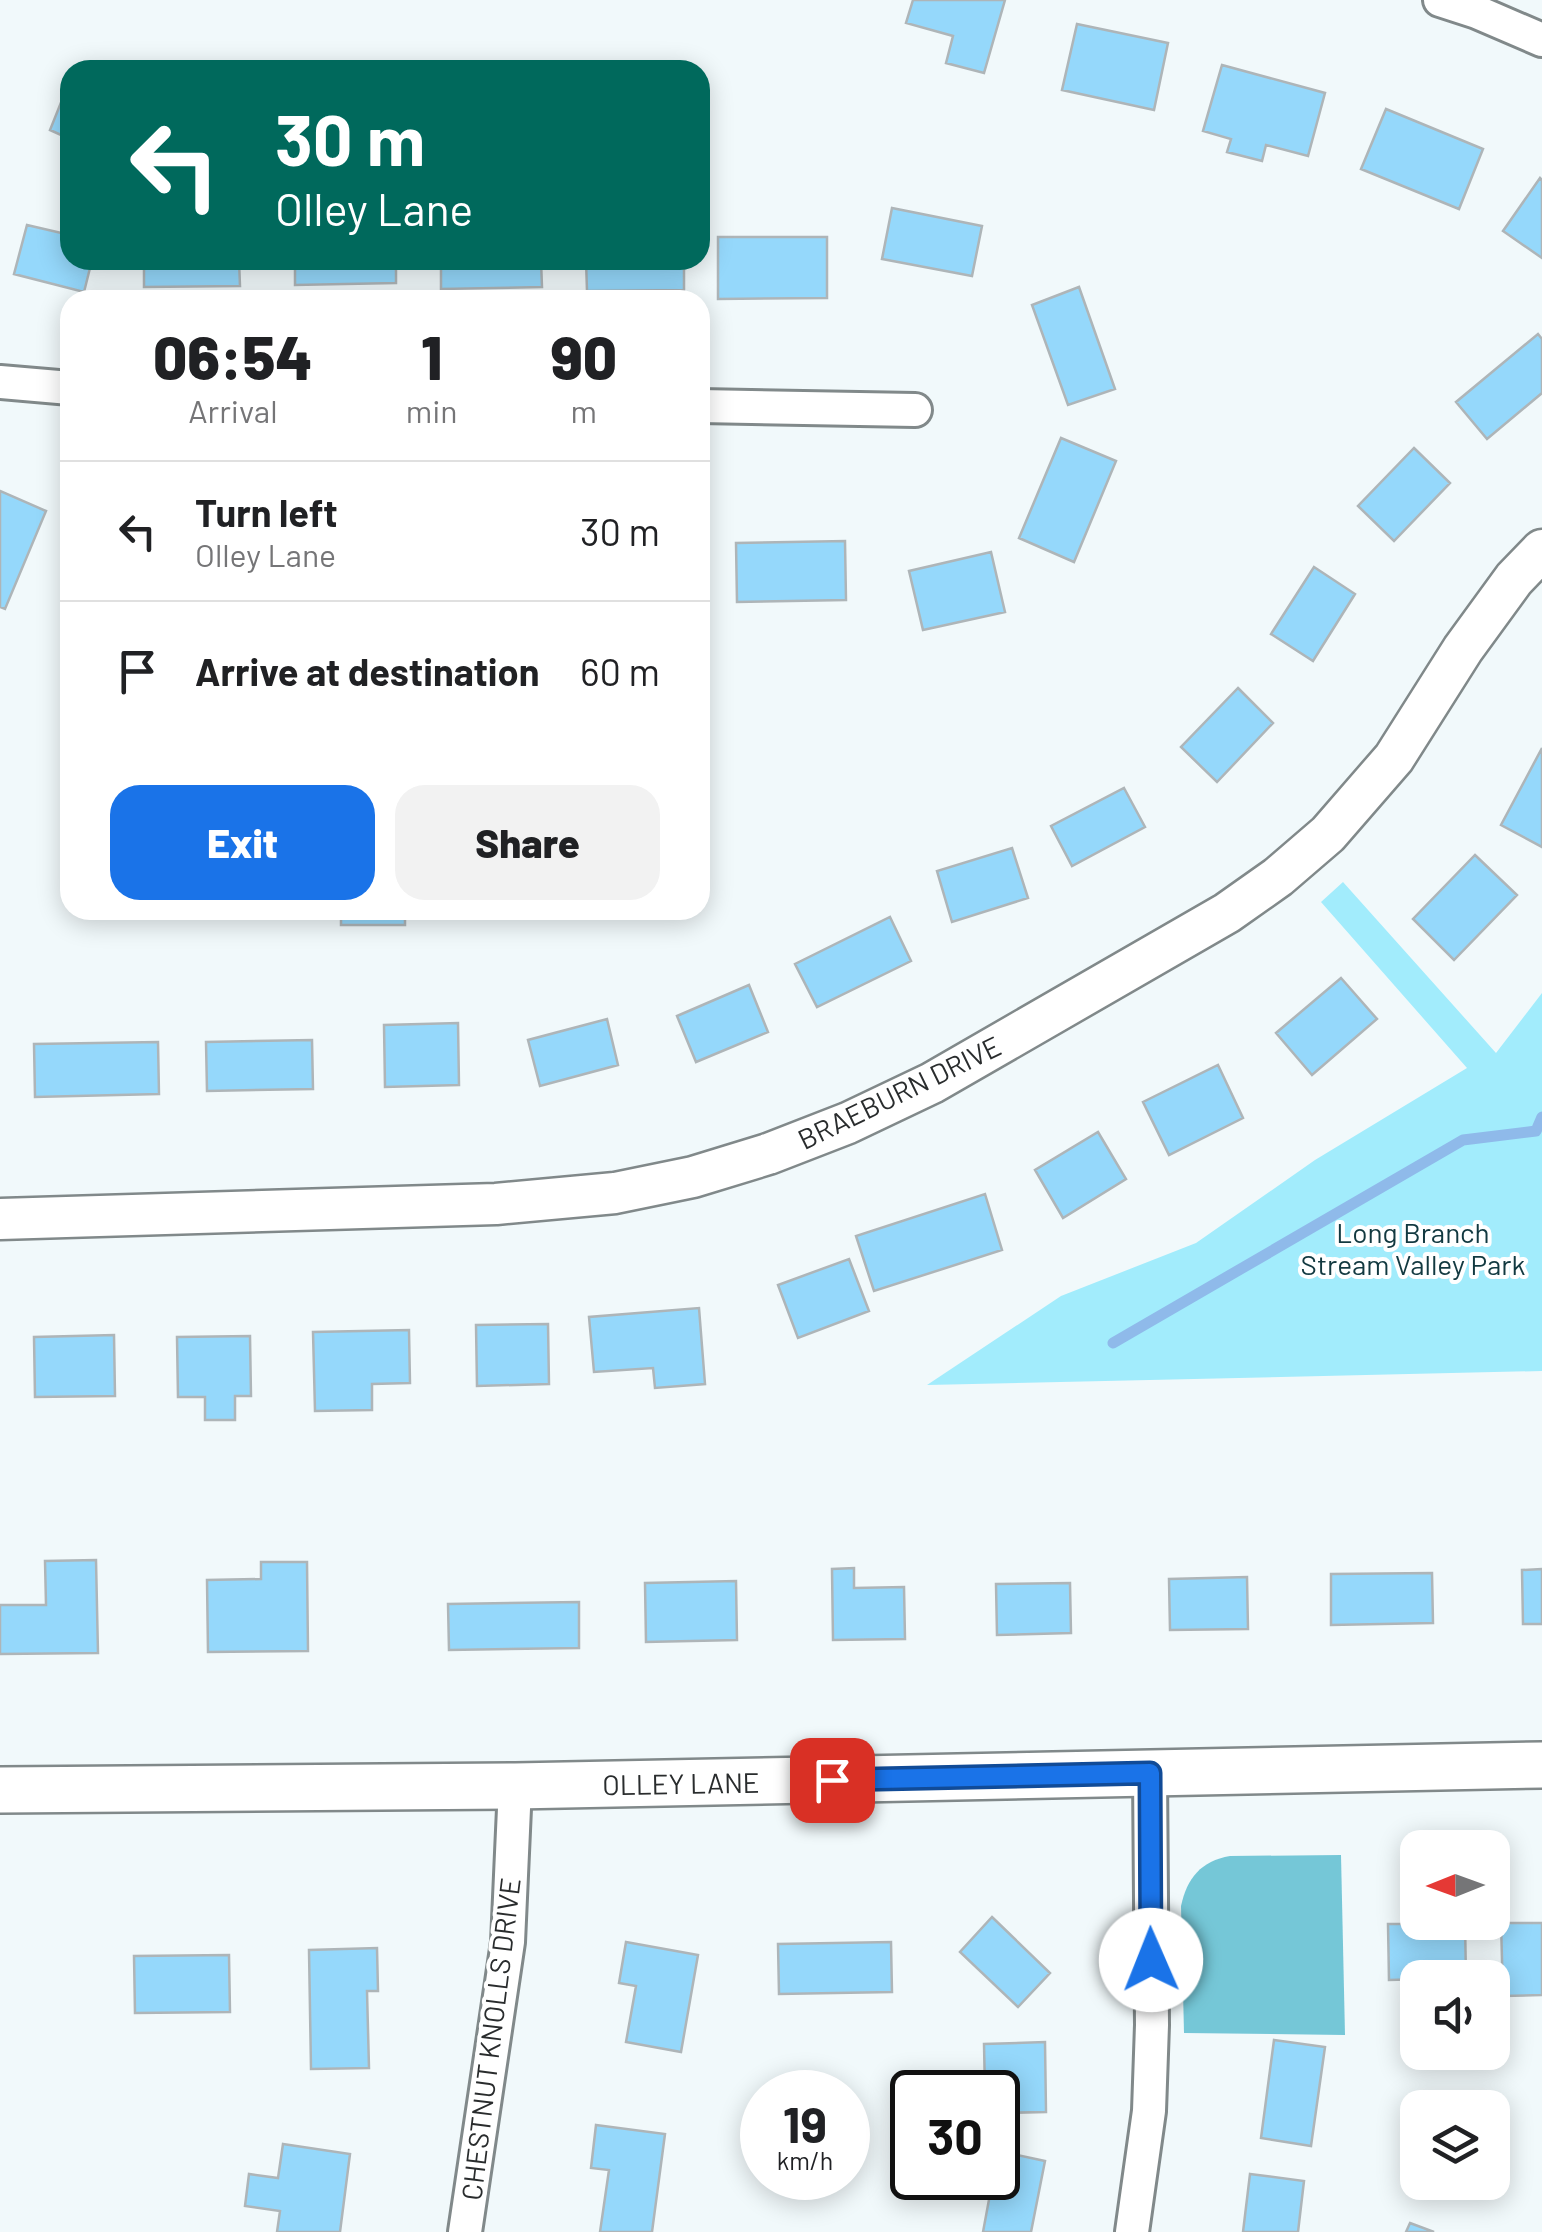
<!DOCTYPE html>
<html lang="en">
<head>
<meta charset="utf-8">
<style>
	:root { --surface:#fff; --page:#f2f2f2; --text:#202124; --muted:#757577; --line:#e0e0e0; --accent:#1a73e8 }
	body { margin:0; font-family:Barlow,sans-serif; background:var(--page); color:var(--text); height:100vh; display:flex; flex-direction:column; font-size:38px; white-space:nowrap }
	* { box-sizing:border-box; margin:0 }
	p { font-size:32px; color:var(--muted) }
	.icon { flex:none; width:55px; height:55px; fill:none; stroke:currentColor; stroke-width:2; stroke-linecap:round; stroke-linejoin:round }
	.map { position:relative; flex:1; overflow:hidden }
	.panel { position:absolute; left:60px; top:290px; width:650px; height:630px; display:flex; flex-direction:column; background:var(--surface); border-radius:30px; box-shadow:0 5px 25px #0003 }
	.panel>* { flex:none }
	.guide { position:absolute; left:60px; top:60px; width:650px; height:210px; border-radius:30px; box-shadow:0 5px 25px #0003; background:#00695c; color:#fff; overflow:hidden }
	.needle { width:65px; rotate:269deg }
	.buttons { position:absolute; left:1400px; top:1830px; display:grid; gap:20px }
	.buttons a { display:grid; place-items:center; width:110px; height:110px; border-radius:20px; background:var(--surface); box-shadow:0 5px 25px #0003; font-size:50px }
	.speed { position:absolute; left:740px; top:2070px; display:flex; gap:20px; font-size:50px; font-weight:700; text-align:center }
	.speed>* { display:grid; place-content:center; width:130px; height:130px; border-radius:50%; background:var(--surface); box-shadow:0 5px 25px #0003; line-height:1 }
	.speed small { font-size:25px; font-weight:400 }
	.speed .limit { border:5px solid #111; border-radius:15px; background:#fff; color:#111 }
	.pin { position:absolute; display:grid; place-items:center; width:85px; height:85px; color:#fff; margin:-42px; border-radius:20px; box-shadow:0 5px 15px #0006 }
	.me { position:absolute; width:110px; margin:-55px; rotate:359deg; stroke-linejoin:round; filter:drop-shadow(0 0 8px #0008) }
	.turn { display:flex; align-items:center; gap:35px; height:210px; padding:0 50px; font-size:45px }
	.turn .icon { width:130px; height:130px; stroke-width:2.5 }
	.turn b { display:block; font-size:70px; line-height:85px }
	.eta { display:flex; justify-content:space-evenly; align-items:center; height:170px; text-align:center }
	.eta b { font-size:60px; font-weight:800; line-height:70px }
	.primary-button { display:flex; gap:20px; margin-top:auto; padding:20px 50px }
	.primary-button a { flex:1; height:115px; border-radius:30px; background:var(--accent); color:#fff; font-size:40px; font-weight:800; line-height:115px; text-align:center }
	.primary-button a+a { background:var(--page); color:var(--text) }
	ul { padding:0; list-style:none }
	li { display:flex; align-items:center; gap:30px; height:140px; padding:0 50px; border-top:2px solid var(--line) }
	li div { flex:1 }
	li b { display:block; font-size:38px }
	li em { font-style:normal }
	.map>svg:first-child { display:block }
	.green { fill:#a2ecfc }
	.forest { fill:#75c7d7 }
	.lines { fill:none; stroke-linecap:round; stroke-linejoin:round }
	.stream { stroke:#8fbaea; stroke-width:11 }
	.building { fill:#95d8fb; stroke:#aeb5b8; stroke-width:2.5 }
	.minor-casing { stroke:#81898a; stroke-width:38 }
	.tertiary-casing { stroke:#81898a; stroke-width:45 }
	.secondary-casing { stroke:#81898a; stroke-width:50 }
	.minor { stroke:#fff; stroke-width:32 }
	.tertiary { stroke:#fff; stroke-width:40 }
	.secondary { stroke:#fff; stroke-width:45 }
	.route-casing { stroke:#114b97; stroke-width:25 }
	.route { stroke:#1a73e8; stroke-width:18 }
	.labels { text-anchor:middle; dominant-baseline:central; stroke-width:8; stroke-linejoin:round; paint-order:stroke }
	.street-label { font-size:28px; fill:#292c2d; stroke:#fff }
	.park-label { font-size:28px; fill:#123940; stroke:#fff }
</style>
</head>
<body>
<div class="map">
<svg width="1542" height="2232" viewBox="0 0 1542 2232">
	<rect width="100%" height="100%" fill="#f1f9fb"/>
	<path class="green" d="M1343 882 1496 1053 1542 993V1371L927 1385 1061 1296 1196 1243 1315 1160 1467 1068 1321 902Z"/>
	<path class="forest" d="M1341 1855 1345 2035 1184 2033 1181 1906C1187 1878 1201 1861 1230 1856Z"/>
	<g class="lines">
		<path class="stream" d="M1113 1343 1463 1140 1536 1131 1542 1117"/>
	</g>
	<path class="building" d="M913 0H1005L984 73 946 63 953 36 906 23Z
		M1077 24 1168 43 1154 110 1062 90Z
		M1222 65 1325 93 1308 156 1266 145 1262 161 1227 152 1231 139 1203 131Z
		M70 80V139L50 130Z
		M1386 109 1483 149 1459 209 1361 169Z
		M1540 178 1542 180V258L1503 231Z
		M892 208 982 226 972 276 882 259Z
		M27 225 70 235V260H92L84 292 14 274Z
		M718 237H827V298L718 299Z
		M144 260H239L240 286 144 287Z
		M295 260H396V283L295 285Z
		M441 260H541L542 287 441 289Z
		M586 260H684V290L587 291Z
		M1079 287 1115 389 1068 405 1032 305Z
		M1538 334 1542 339V393L1487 439 1456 402Z
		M1061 438 1116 461 1074 562 1019 538Z
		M1414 448 1450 483 1394 541 1358 506Z
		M0 491 46 511 5 609 0 607Z
		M845 541 846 600 737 602 736 543Z
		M991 552 1005 612 923 630 909 571Z
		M1314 567 1355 594 1313 661 1271 634Z
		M1238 688 1273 723 1217 782 1181 747Z
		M1542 748V847L1501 825Z
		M1124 788 1145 827 1072 866 1051 826Z
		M1012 848 1028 898 952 922 937 871Z
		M1475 855 1517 895 1454 960 1413 919Z
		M341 910H405V925H341Z
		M890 917 911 961 817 1007 795 964Z
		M1341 978 1377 1019 1312 1075 1276 1033Z
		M749 985 768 1032 696 1062 677 1016Z
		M607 1019 618 1065 540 1086 528 1040Z
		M458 1023 459 1085 385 1087 384 1025Z
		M312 1040 313 1089 207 1091 206 1042Z
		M158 1042 159 1094 35 1097 34 1044Z
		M1218 1065 1243 1118 1169 1155 1143 1102Z
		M1098 1132 1126 1179 1063 1218 1035 1170Z
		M985 1194 1002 1250 874 1291 856 1236Z
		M849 1259 869 1311 798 1338 778 1285Z
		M699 1308 705 1384 655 1388 653 1368 594 1372 589 1317Z
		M548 1324 549 1384 477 1386 476 1325Z
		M409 1330 410 1383 372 1384V1410L315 1411 313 1332Z
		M114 1335 115 1396 35 1397 34 1337Z
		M250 1336 251 1396H235V1420H205V1397H178L177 1337Z
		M96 1560 98 1653 0 1654V1605H46L45 1561Z
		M261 1562H307L308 1651 208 1652 207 1580 261 1579Z
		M854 1568V1588L904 1587 905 1639 833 1640 832 1569Z
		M1542 1569V1624H1523L1522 1570Z
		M1432 1573 1433 1623 1331 1625V1574Z
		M1247 1577 1248 1629 1170 1630 1169 1579Z
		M736 1581 737 1640 646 1642 645 1583Z
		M1070 1583 1071 1633 997 1635 996 1584Z
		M579 1602V1648L449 1650 448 1604Z
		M1411 1912H1418V1922H1465L1466 1978 1389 1980 1388 1924H1411Z
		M992 1917 1050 1973 1018 2007 960 1952Z
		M1501 1923H1542V1995L1503 1996Z
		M626 1942 698 1955 681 2052 626 2042 636 1986 619 1983Z
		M891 1942 892 1992 779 1994 778 1944Z
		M377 1948 378 1991H367L369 2068 311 2069 309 1950Z
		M229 1955 230 2012 135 2013 134 1956Z
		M1274 2040 1325 2047 1311 2146 1261 2138Z
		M1045 2042 1046 2112 998 2113V2092H985L984 2044Z
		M596 2125 665 2134 652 2232H600L609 2170 591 2168Z
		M283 2144 350 2154 340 2232H277L280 2211 245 2206 249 2174 278 2178Z
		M998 2151 1045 2161 1031 2232H983L993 2178H998Z
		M1250 2174 1304 2181 1298 2232H1243Z
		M1410 2223 1434 2232H1406Z"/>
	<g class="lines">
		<g class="minor-casing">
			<path id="minor" d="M1440 0 1477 12 1542 40
				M0 382 70 388
				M700 406 915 410
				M465 2232 508 1942 515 1786
				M1132 2232 1149 2111 1152 2025 1150 1773"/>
		</g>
		<g class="tertiary-casing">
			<path id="tertiary" d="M0 1219 496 1204 615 1193 693 1177 768 1154 848 1123 932 1083 1227 913 1278 877 1328 834 1394 758 1463 649 1514 579 1542 550"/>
		</g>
		<g class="secondary-casing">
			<path id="secondary" d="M0 1790 515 1786 1542 1765"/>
		</g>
		<use href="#minor" class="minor"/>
		<use href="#tertiary" class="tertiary"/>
		<use href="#secondary" class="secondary"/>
	</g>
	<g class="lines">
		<g class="route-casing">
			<path id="route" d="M832 1780 1150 1773 1151 1960"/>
		</g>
		<use href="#route" class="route"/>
	</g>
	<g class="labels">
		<g class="street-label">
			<text transform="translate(899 1092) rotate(-26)">BRAEBURN DRIVE</text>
			<text transform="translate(681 1783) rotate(-1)">OLLEY LANE</text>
			<text transform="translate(490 2039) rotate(-83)">CHESTNUT KNOLLS DRIVE</text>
		</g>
		<g class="park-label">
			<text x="1413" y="1232">Long Branch<tspan x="1413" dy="32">Stream Valley Park</tspan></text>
		</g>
	</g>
</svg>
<div class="buttons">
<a><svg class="needle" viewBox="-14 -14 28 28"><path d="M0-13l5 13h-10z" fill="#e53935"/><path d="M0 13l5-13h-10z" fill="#757577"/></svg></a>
<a><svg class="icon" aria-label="sound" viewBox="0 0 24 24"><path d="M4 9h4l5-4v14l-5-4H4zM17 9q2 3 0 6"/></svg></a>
<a><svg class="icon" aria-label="layers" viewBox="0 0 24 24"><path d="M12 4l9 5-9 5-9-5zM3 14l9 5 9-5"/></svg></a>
</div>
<div class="speed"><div>19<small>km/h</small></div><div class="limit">30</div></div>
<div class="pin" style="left:832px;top:1780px;background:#d93025"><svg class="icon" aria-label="arrive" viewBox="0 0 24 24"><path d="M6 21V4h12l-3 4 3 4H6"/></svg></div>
<svg class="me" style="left:1151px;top:1960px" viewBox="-20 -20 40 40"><circle r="19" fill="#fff"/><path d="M0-13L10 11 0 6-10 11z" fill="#1a73e8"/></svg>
<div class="guide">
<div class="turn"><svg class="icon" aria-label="left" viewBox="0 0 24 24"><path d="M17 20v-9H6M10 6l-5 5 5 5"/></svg><div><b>30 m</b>Olley Lane</div></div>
</div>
<section class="panel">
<div class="eta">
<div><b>06:54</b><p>Arrival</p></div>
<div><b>1</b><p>min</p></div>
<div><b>90</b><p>m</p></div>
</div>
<ul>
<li><svg class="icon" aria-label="left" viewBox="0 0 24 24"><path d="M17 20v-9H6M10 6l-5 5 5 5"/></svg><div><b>Turn left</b><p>Olley Lane</p></div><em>30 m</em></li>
<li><svg class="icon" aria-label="arrive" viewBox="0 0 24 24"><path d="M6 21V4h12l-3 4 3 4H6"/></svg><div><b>Arrive at destination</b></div><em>60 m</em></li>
</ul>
<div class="primary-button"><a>Exit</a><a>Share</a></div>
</section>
</div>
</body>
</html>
